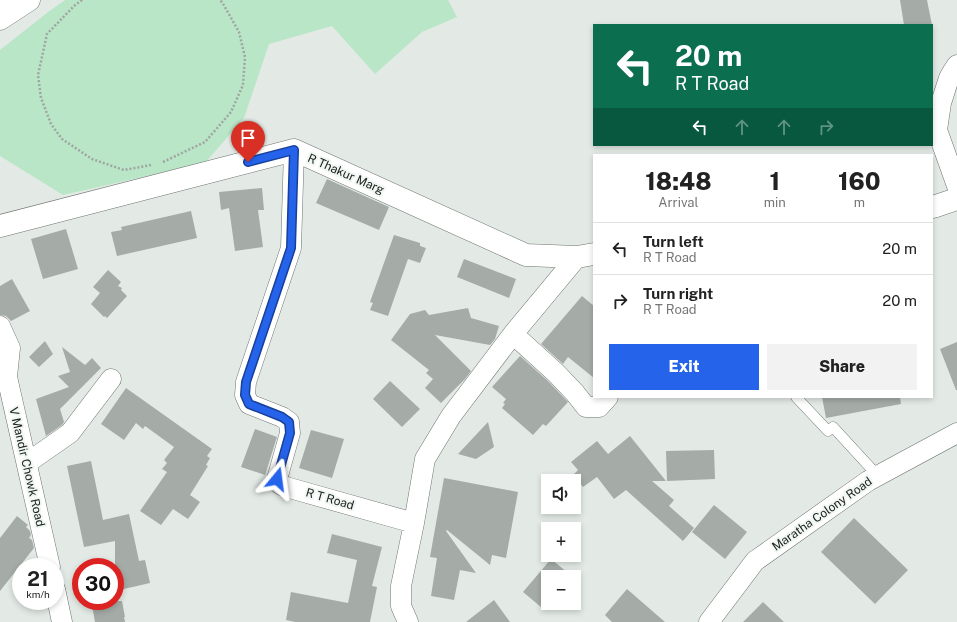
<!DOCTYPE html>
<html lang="en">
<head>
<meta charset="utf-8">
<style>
	:root { --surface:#fff; --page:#f2f2f2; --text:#222; --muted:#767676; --line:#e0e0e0; --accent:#2563eb }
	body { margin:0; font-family:"Public Sans",sans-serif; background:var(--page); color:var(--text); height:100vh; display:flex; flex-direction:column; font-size:15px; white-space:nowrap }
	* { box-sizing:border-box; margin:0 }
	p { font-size:13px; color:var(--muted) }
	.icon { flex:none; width:22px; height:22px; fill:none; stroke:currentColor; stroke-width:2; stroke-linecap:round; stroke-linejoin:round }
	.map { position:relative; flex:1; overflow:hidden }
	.side { position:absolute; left:593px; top:154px; width:340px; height:244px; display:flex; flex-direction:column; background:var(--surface); border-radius:0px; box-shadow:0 2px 6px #0003 }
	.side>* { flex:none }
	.banner { position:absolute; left:593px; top:24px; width:340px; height:122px; border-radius:0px; box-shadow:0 2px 6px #0003; background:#0b6e4f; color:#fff; overflow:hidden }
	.fabs { position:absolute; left:541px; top:474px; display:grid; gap:8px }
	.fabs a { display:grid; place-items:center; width:40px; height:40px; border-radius:0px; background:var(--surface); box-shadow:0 2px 6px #0003; font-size:20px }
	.speed { position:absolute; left:12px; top:558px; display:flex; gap:8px; font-size:20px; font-weight:700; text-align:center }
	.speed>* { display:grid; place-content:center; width:52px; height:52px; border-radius:50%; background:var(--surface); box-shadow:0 2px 6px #0003; line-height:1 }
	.speed small { font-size:10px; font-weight:400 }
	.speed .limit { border:6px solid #d22; background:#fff; color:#111 }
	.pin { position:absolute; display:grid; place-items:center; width:34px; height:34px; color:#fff; margin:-41px -17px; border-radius:50% 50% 50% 0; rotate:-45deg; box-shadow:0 0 4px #0007 }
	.pin .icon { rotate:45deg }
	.me { position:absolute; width:44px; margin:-22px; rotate:16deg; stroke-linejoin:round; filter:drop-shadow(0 0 3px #0008) }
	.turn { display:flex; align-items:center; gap:14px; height:84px; padding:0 16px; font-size:18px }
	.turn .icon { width:52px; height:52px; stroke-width:2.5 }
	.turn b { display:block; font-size:28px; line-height:34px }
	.lanes { display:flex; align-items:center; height:38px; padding:0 16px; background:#0003; justify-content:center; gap:20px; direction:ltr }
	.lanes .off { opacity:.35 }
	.eta { display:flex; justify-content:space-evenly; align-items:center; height:68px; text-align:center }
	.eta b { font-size:24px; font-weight:800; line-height:28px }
	.primary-button { display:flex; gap:8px; margin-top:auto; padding:8px 16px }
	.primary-button a { flex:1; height:46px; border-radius:0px; background:var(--accent); color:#fff; font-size:16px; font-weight:800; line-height:46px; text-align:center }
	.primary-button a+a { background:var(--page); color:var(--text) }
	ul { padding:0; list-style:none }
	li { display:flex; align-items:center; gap:12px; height:52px; padding:0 16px; border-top:1px solid var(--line) }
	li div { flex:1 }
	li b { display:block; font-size:15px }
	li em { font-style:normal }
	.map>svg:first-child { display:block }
	.green { fill:#b8e6c6 }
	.building { fill:#a5aca7 }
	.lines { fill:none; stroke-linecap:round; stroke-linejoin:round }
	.lane-casing { stroke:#6e7470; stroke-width:11 }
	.street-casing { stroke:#6e7470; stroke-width:21 }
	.secondary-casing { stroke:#6e7470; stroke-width:23 }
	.path { stroke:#a0a5a1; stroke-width:2.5; stroke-dasharray:2 2; stroke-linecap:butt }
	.lane { stroke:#fff; stroke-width:10 }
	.street { stroke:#fff; stroke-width:20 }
	.secondary { stroke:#fff; stroke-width:22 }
	.route-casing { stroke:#184099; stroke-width:10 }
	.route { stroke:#2563eb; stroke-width:7 }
	.labels { text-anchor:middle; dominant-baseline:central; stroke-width:4; stroke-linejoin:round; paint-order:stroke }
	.street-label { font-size:12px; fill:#202321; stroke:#f0f7f2 }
</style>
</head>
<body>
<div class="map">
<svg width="957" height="622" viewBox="0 0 957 622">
	<rect width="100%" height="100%" fill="#e3eae5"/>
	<path class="green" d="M65 0H448L457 17 422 32 375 74 332 26 269 44 244 118 206 162 138 178 63 195 0 156V50L48 12Z"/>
	<path class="building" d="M900 0H927L932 25H904Z
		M327 179 389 207 379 230 316 203Z
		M262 188 264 210H258L263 247 235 251 229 208 221 210 219 192Z
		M191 211 197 238 117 256 111 232 122 230 121 227Z
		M66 229 78 269 43 279 31 239Z
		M394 235 420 243V246L426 248 420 263 408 259 388 316 370 310 373 303 370 302Z
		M464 259 516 279 509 298 457 277Z
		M108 270 121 282 118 286 122 288 121 290 127 296 107 318 105 316 104 317 91 304 100 293 93 287Z
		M12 279 30 311 11 321 6 316 0 315V286Z
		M582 296 594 306V378L568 357 563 364 541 344Z
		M468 308 471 318 499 326 495 339 490 345 435 335 471 371 465 379 441 403 425 388 433 379 426 373 429 370 391 340 410 314 425 310 429 315Z
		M45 341 53 354 39 367 29 357Z
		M957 342V390H956L940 349Z
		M62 347 85 365 92 358 101 368 60 409 64 422 62 425 46 436 36 399 69 387 58 376 70 372Z
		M520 356 548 381 568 402 546 426 543 424 533 435 502 408 505 404 503 403 506 399 492 387Z
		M390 381 420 409 402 427 373 399Z
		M126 388 212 449 207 456 210 458 206 465 208 466 190 495 200 502 188 519 173 509 161 525 140 511 167 472 162 469 167 463 164 460 174 447 145 426 143 429 136 423 124 440 101 424Z
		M822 397H900L901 404 826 418Z
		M488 422 494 447 476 459 458 454Z
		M255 429 277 437 265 475 241 467Z
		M311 430 344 439 332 478 299 468Z
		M630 436 666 481H652L674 500 669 506 694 528 683 541 626 490 614 499 597 477 583 487 573 475 578 470 571 462 597 441 608 454Z
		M714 450 715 479 667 481 666 451Z
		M91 461 103 520 129 514 139 561 145 560 150 583 115 591V541L84 547 67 466Z
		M444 478 518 492 506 558 492 555 490 565 447 530 446 531 476 573 460 570 454 600 431 596 437 558 430 557Z
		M714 505 747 532 725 559 692 532Z
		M17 516 28 525 26 527 30 531 31 535 29 538 32 540 34 548 0 591V538Z
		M854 518 908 570 875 604 821 552Z
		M332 534 382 547 372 586 377 587 370 622H295L286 620 291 592 348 603 357 560 327 553Z
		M551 559 573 577H548V599L541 607 523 592Z
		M627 589 665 622H612L605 615Z
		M494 600 510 622H466Z
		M94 601H122L125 617H124L125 622H95L92 605 95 604Z
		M763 602 784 622H743Z"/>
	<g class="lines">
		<g class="lane-casing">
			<path id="lane" d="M796 397 828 431 833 427 878 476"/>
		</g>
		<g class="street-casing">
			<path id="street" d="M2 0 10 13
				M957 65 953 71 949 78 941 103 937 130 957 186
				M294 150 291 248 246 382 245 395 249 404 282 417 289 422 290 433 277 479 280 484 286 487 414 523
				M0 326 10 348 7 377
				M513 334 556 373 575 393 586 407H599L608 397
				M0 371 7 377 50 567
				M27 463 70 433 111 379
				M55 589 62 622
				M408 622 401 606V586L414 523 425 459 451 416 513 334 577 257
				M709 622 755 561 868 481 957 433"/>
		</g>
		<g class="secondary-casing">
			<path id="secondary" d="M0 19 29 0
				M932 207 936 206 957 199
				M0 226 294 150 526 255 577 257 594 254"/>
		</g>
		<path class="path" d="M82 0 74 6 47 34 38 75 41 98 51 124 62 139 92 159 124 170 151 165
			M163 162 205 142 231 112 243 85 245 57 239 32 222 2 219 0"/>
		<use href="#lane" class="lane"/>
		<use href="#street" class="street"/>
		<use href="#secondary" class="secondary"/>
	</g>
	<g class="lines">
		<g class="route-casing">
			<path id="route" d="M248 162 294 150 291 248 246 382 245 395 249 404 282 417 289 422 290 433 277 479"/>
		</g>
		<use href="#route" class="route"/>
	</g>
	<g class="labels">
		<g class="street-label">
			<text transform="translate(346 174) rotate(24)">R Thakur Marg</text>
			<text transform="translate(27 467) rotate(77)">V Mandir Chowk Road</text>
			<text transform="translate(330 499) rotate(16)">R T Road</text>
			<text transform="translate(822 514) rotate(-35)">Maratha Colony Road</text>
		</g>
	</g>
</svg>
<div class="fabs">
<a><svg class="icon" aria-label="sound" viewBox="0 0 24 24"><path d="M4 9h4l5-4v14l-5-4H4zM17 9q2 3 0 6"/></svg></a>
<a>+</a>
<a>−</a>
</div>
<div class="speed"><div>21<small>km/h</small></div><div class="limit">30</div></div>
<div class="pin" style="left:248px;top:162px;background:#d93025"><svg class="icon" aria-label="arrive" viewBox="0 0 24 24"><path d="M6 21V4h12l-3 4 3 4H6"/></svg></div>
<svg class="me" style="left:277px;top:479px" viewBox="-20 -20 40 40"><path d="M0-17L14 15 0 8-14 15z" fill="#2563eb" stroke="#fff" stroke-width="4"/></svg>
<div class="banner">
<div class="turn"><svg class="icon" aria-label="left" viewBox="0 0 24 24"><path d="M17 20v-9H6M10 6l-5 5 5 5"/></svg><div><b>20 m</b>R T Road</div></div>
<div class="lanes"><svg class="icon" aria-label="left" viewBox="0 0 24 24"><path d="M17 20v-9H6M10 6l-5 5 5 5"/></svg><svg class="icon off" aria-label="ahead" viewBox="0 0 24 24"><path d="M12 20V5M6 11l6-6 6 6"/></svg><svg class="icon off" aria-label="ahead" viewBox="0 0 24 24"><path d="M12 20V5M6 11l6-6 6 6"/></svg><svg class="icon off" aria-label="right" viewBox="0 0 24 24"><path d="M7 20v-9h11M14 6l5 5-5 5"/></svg></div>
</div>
<section class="side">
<div class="eta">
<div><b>18:48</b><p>Arrival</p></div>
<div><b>1</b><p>min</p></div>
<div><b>160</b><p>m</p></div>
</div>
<ul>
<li><svg class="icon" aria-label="left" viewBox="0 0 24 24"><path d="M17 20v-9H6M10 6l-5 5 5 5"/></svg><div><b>Turn left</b><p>R T Road</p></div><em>20 m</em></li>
<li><svg class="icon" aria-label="right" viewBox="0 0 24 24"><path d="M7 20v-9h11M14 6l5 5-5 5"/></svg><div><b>Turn right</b><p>R T Road</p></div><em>20 m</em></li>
</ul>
<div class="primary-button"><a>Exit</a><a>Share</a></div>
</section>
</div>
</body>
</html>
